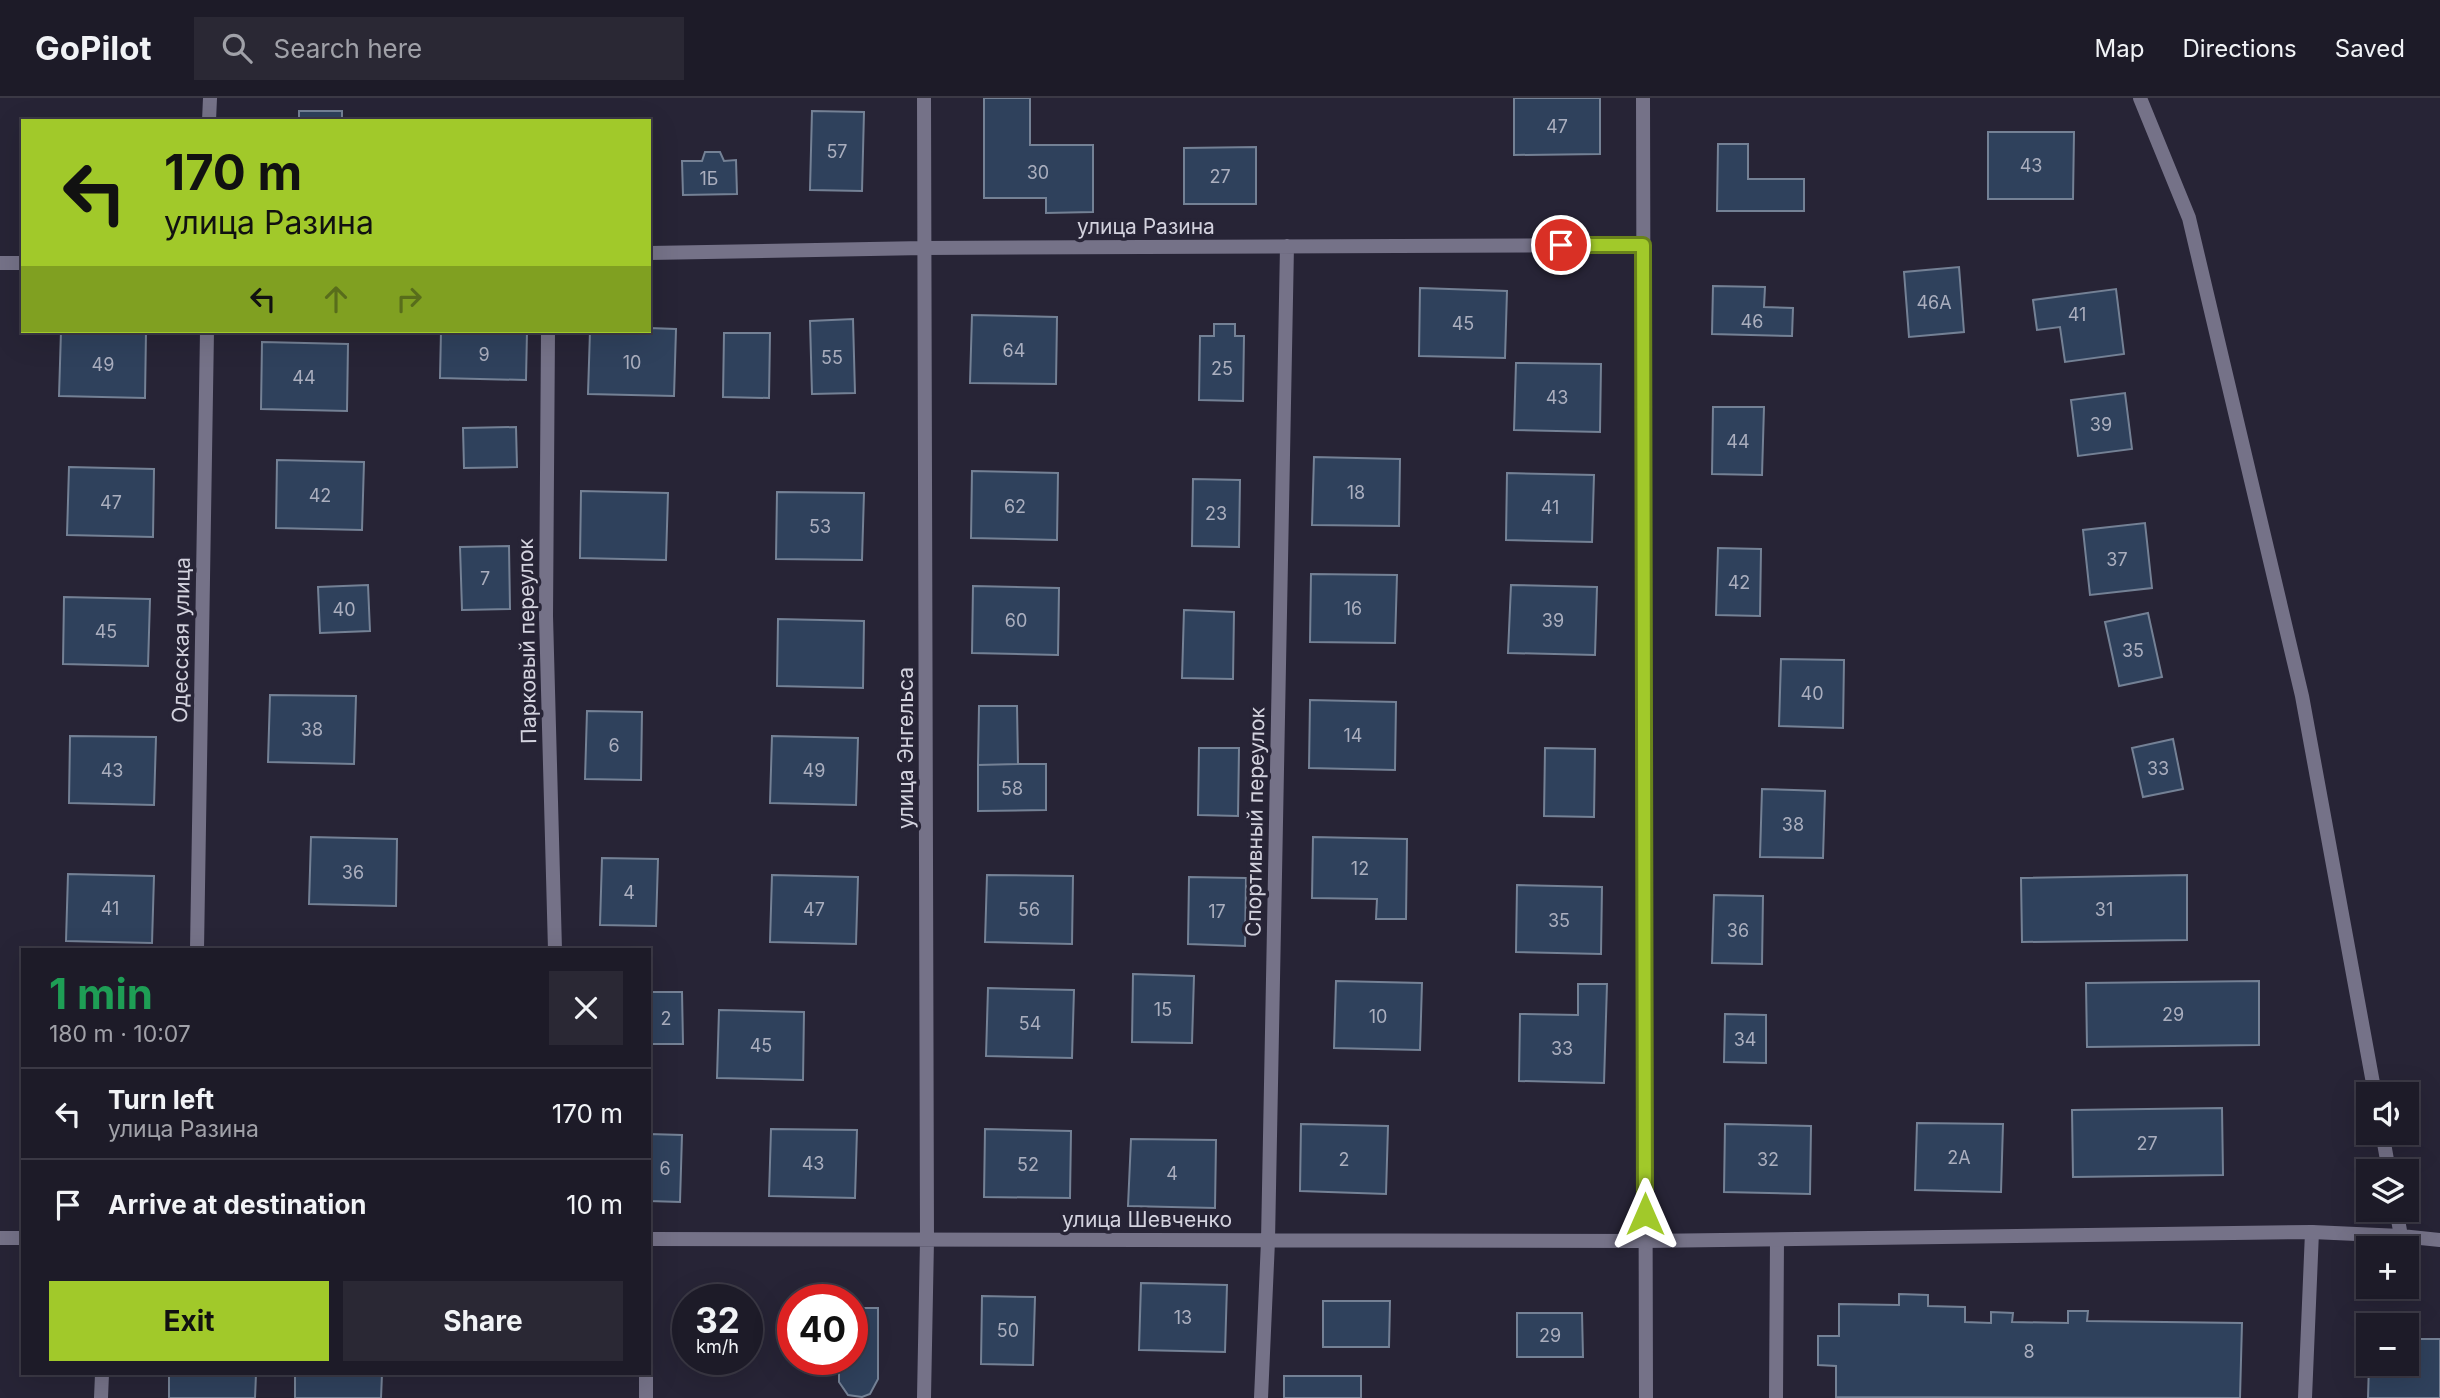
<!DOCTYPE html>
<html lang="en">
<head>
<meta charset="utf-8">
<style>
	:root { --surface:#1d1b28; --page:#2a2834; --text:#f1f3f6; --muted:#a0a1a8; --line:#3b3945; --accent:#a1c92a }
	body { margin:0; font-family:Inter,sans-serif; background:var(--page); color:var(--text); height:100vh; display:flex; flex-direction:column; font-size:26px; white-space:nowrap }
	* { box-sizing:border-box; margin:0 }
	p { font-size:23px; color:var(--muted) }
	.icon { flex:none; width:38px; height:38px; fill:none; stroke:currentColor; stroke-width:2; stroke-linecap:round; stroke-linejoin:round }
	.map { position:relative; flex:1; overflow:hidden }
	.side { position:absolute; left:21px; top:850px; width:630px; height:427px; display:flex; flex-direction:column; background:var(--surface); border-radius:0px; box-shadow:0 7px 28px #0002,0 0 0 2px var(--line) }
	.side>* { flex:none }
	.guide { position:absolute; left:21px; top:21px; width:630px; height:214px; border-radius:0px; box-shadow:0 7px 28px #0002,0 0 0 2px var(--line); background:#a1c92a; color:#111; overflow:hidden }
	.controls { position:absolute; left:2356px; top:984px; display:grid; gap:14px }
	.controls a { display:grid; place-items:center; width:63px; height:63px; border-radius:0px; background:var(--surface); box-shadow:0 7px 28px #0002,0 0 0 2px var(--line); font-size:35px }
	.speed { position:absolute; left:672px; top:1186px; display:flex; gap:14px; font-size:35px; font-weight:700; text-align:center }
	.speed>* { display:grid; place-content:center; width:91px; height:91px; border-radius:50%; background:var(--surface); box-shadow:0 7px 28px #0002,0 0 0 2px var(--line); line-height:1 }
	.speed small { font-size:18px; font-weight:400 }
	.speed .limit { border:10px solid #d22; background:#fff; color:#111 }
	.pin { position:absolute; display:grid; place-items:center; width:60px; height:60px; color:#fff; margin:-30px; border:4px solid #fff; border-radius:50%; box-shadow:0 2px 7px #0007 }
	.me { position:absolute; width:77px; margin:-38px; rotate:0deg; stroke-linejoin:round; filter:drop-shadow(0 0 5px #0008) }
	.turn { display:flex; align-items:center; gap:24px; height:147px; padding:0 28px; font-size:32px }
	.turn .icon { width:91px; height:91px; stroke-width:2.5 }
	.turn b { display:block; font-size:49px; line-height:60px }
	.lanes { display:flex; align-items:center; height:66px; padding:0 28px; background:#0003; justify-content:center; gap:35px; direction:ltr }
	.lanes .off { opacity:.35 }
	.round { display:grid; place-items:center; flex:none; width:74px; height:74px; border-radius:0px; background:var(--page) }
	.summary { display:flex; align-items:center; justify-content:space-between; height:119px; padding:0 28px }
	h1 { font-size:42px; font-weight:700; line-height:52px; color:#1e9e55 }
	.button { display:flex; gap:14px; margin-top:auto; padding:14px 28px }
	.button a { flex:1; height:80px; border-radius:0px; background:var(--accent); color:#111; font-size:28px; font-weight:700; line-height:80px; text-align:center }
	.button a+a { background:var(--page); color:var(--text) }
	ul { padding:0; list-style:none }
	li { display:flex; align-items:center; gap:21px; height:91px; padding:0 28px; border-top:2px solid var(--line) }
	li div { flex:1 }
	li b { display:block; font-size:26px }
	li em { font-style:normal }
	header { display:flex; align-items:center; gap:42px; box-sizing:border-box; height:98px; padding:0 35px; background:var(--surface); border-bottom:2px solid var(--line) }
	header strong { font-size:33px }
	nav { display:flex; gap:38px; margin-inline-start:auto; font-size:24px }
	.search { width:490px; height:63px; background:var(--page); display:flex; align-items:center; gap:18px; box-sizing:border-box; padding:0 24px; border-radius:0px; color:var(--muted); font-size:26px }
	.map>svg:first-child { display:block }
	.building { fill:#2f415c; stroke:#748195; stroke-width:2 }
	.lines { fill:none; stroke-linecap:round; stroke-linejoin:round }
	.service { stroke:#757288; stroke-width:14 }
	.minor { stroke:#757288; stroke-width:14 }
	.tertiary { stroke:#757288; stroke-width:14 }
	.route-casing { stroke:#69831b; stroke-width:18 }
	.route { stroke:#a1c92a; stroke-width:12 }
	.labels { text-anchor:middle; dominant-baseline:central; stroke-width:7; stroke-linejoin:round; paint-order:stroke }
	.number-label { font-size:18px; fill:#aaaebe }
	.street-label { font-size:21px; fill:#d3d2de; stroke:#272436 }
</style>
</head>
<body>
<header>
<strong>GoPilot</strong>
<div class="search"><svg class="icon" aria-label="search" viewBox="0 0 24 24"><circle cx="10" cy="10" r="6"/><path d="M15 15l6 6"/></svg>Search here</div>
<nav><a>Map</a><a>Directions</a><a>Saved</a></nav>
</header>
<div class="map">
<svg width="2440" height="1300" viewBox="0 0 2440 1300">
	<rect width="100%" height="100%" fill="#272436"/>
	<path class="building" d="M984 0H1030V47H1093V114L1046 115V100H984Z
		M1514 0H1600V56L1514 57Z
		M299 13H342V23H299Z
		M812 13 864 14 862 93 810 92Z
		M1988 34H2074L2073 101H1988Z
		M1718 46H1748V81H1804V113H1717Z
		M1256 49V106H1184V50Z
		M705 54H720L724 63 736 62 737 96 683 97 682 63H702Z
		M1959 169 1964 234 1909 239 1904 174Z
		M1713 188 1765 189 1764 209 1793 210 1792 238 1712 236Z
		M1420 190 1507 193 1505 260 1419 258Z
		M2116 191 2124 256 2065 264 2060 229 2037 232 2033 202Z
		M972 217 1057 219 1056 286 970 285Z
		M853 221 855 295 812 296 810 223Z
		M1214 226H1235V238H1244L1243 303 1199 302 1200 238H1214Z
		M649 230 676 231 674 298 588 296 590 233H649Z
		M61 233H146L145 300 59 298Z
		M441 233H527L526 282 440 280Z
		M724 235H770L769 300 723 299Z
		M262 244 348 246 347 313 261 311Z
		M1516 265 1601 266 1600 334 1514 332Z
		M2125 295 2132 351 2078 358 2071 302Z
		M1713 309H1764L1762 377 1712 376Z
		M516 329 517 369 464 370 463 330Z
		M1314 359 1400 361 1399 428 1312 427Z
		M277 362 364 364 362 432 276 430Z
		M69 369 154 371 153 439 67 437Z
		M972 373 1058 375 1057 442 971 440Z
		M1507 375 1594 377 1592 444 1506 442Z
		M1193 381 1240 382 1239 449 1192 448Z
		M581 393 668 395 666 462 580 460Z
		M777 394 864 395 862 462 776 461Z
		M2145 425 2152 490 2090 497 2083 432Z
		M509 448 510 511 462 512 460 449Z
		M1718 450 1761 451 1760 518 1716 517Z
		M1311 476 1397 477 1395 545 1310 544Z
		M368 487 370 533 320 535 318 489Z
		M1511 487 1597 489 1595 557 1508 555Z
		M973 488 1059 490 1058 557 972 555Z
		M64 499 150 501 148 568 63 566Z
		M1184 512 1234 514 1233 581 1182 580Z
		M2148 515 2162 579 2119 588 2105 524Z
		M778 521 864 523 863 590 777 588Z
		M1781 561 1844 562 1843 630 1779 628Z
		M270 597 356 598 354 666 268 664Z
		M1310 602 1396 604 1395 672 1309 670Z
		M979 608H1017L1018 666 978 667Z
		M587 613 642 614 641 682 585 681Z
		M70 638 156 639 154 707 69 705Z
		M772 638 858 640 856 707 770 705Z
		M2173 641 2183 691 2143 699 2132 650Z
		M1199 650H1239L1238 718 1198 717Z
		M1545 650 1595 651 1594 719 1544 718Z
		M1018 666H1046V712L978 713V667Z
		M1762 691 1825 693 1823 760 1760 759Z
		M311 739 397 741 396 808 309 806Z
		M1313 739 1407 741 1406 821H1376L1377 801 1312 800Z
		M602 760 658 761 656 828 600 827Z
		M68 776 154 778 152 845 66 843Z
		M772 777 858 779 856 846 770 844Z
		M987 777 1073 778 1072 846 985 844Z
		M2187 777V842L2022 844 2021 780Z
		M1189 779 1246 780 1245 848 1188 846Z
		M1517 787 1602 789 1601 856 1516 854Z
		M1714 797 1763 798 1762 866 1712 865Z
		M1133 876 1194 878 1192 945 1132 944Z
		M1336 883 1422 885 1420 952 1334 950Z
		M2259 883V947L2087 949 2086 885Z
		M1578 886H1607L1604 985 1519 983 1520 916 1578 917Z
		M988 890 1074 892 1072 960 986 958Z
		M649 894H682L683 946H649Z
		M719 912 804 914 803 982 717 980Z
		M1725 916 1766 917V965L1724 964Z
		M2222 1010 2223 1077 2073 1079 2072 1012Z
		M1917 1025 2003 1026 2001 1094 1915 1092Z
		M1301 1026 1388 1028 1386 1096 1300 1093Z
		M1725 1026 1811 1028 1810 1096 1724 1094Z
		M771 1031 857 1032 855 1100 769 1098Z
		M985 1031 1071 1033 1070 1100 984 1099Z
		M649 1036 682 1037 680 1104 649 1103Z
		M1131 1041 1216 1042 1215 1110 1128 1108Z
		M1141 1185 1227 1187 1225 1254 1139 1252Z
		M1899 1196 1928 1197V1208L1965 1209V1224L1991 1225V1214L2013 1215 2012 1224 2068 1225V1213H2088L2087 1223 2242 1225 2240 1300 1836 1299V1268L1818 1267V1238H1839V1206L1899 1207Z
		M982 1198 1035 1199 1033 1267 981 1266Z
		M1323 1203H1390L1389 1249H1323Z
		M852 1210H878V1281L870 1296 862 1299 848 1297 839 1284V1262H810H852Z
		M1517 1215H1582L1583 1259H1517Z
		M2406 1241H2440V1300H2368L2369 1265H2406Z
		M169 1276H256L255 1300H169Z
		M295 1276H382L381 1300H295Z
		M1284 1278H1361V1300H1284Z"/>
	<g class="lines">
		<path class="service" d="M2140 0 2189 120 2302 598 2375 996
			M2382 1034 2389 1073
			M2396 1111 2401 1138 2440 1142
			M1776 1300 1777 1142
			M2305 1300 2312 1134"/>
		<path class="minor" d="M924 0 927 1142 924 1300
			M209 23 210 0
			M649 155 924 150 1643 147
			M0 165H23
			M548 233 546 518 555 852
			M197 852 207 233
			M0 1140H23
			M649 1141 1645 1143 2312 1134 2401 1138
			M646 1276V1300
			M101 1300 102 1276
			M1261 1300 1268 1143 1287 148"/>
		<path class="tertiary" d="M1643 0 1646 1300"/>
	</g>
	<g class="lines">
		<g class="route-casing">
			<path id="route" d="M1561 147H1643L1645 1116"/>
		</g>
		<use href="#route" class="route"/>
	</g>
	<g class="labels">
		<g class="number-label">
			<text x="1557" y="28">47</text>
			<text x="837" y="53">57</text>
			<text x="2031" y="67">43</text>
			<text x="1038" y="74">30</text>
			<text x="1220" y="78">27</text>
			<text x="709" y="80">1Б</text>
			<text x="1934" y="204">46А</text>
			<text x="2077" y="216">41</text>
			<text x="1752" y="223">46</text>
			<text x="1463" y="225">45</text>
			<text x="1014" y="252">64</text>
			<text x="484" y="256">9</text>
			<text x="832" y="259">55</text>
			<text x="632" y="264">10</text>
			<text x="103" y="266">49</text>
			<text x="1222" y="270">25</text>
			<text x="304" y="279">44</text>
			<text x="1557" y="299">43</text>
			<text x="2101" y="326">39</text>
			<text x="1738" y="343">44</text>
			<text x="1356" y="394">18</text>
			<text x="320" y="397">42</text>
			<text x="111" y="404">47</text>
			<text x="1015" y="408">62</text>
			<text x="1550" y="409">41</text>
			<text x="1216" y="415">23</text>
			<text x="820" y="428">53</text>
			<text x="2117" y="461">37</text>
			<text x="485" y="480">7</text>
			<text x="1739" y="484">42</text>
			<text x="1353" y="510">16</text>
			<text x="344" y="511">40</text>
			<text x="1016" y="522">60</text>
			<text x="1553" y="522">39</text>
			<text x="106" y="533">45</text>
			<text x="2133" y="552">35</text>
			<text x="1812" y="595">40</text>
			<text x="312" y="631">38</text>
			<text x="1353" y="637">14</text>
			<text x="614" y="647">6</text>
			<text x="2158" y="670">33</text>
			<text x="112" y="672">43</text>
			<text x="814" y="672">49</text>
			<text x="1012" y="690">58</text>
			<text x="1793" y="726">38</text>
			<text x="1360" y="770">12</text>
			<text x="353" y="774">36</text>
			<text x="629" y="794">4</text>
			<text x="110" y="810">41</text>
			<text x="814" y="811">47</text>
			<text x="1029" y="811">56</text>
			<text x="2104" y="811">31</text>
			<text x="1217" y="813">17</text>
			<text x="1559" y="822">35</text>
			<text x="1738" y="832">36</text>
			<text x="1163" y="911">15</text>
			<text x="2173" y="916">29</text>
			<text x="1378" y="918">10</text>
			<text x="666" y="920">2</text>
			<text x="1030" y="925">54</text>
			<text x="1745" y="941">34</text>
			<text x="761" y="947">45</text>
			<text x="1562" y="950">33</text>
			<text x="2147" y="1045">27</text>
			<text x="1959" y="1059">2А</text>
			<text x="1344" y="1061">2</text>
			<text x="1768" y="1061">32</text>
			<text x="813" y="1065">43</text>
			<text x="1028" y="1066">52</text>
			<text x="665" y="1070">6</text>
			<text x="1172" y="1075">4</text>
			<text x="1183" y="1219">13</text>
			<text x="1008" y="1232">50</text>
			<text x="1550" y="1237">29</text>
			<text x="2029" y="1253">8</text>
		</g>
		<g class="street-label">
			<text x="1146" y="128">улица Разина</text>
			<text transform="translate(181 542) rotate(-89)">Одесская улица</text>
			<text transform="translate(527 543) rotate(-91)">Парковый переулок</text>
			<text transform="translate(905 650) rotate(-90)">улица Энгельса</text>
			<text transform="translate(1255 724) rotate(-89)">Спортивный переулок</text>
			<text x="1147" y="1121">улица Шевченко</text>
		</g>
	</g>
</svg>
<div class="controls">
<a><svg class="icon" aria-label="sound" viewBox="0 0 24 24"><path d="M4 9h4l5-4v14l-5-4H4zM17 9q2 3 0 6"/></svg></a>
<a><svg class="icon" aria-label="layers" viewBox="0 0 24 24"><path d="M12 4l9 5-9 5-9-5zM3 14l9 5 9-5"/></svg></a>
<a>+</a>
<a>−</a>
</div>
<div class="speed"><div>32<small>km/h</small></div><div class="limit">40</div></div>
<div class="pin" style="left:1561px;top:147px;background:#d93025"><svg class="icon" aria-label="arrive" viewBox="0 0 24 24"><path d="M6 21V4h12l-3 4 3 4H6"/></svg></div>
<svg class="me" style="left:1645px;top:1116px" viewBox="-20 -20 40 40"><path d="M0-17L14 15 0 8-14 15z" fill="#a1c92a" stroke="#fff" stroke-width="4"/></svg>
<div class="guide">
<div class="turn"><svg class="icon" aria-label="left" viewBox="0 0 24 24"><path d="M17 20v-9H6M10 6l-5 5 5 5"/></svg><div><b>170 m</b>улица Разина</div></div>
<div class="lanes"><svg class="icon" aria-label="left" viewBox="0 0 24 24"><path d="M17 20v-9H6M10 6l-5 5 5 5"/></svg><svg class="icon off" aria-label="ahead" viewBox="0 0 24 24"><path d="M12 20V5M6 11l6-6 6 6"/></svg><svg class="icon off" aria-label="right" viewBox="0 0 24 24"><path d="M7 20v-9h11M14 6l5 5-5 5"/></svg></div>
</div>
<section class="side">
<div class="summary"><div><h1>1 min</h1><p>180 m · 10:07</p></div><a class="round"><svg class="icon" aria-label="close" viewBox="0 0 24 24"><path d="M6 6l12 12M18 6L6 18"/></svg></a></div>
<ul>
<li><svg class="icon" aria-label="left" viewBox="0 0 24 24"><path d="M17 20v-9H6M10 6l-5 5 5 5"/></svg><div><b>Turn left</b><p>улица Разина</p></div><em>170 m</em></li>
<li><svg class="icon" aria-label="arrive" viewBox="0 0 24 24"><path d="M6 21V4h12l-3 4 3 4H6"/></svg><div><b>Arrive at destination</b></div><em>10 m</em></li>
</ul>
<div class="button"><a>Exit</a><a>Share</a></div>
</section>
</div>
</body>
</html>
